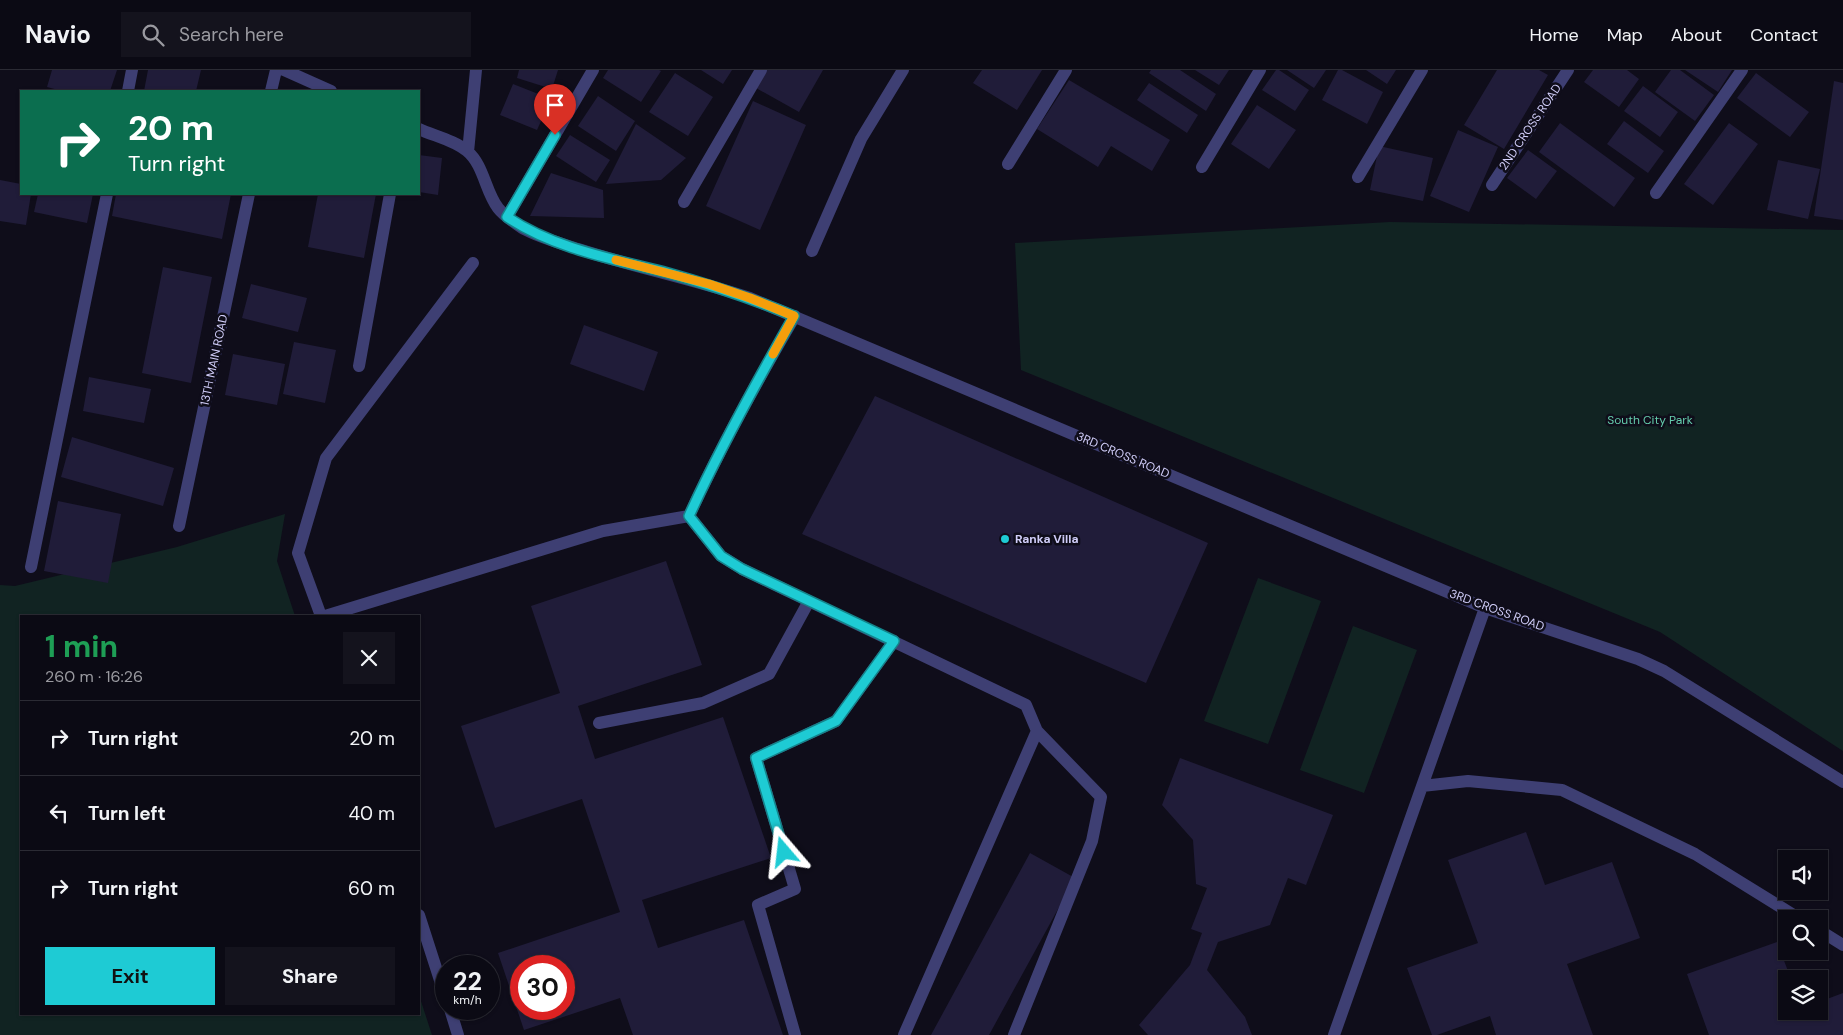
<!DOCTYPE html>
<html lang="en">
<head>
<meta charset="utf-8">
<style>
	:root { --surface:#0b0a14; --page:#14131d; --text:#f1f3f6; --muted:#9a9aa0; --line:#2b2b34; --accent:#1ecbd4 }
	body { margin:0; font-family:"DM Sans",sans-serif; background:var(--page); color:var(--text); height:100vh; display:flex; flex-direction:column; font-size:19px; white-space:nowrap }
	* { box-sizing:border-box; margin:0 }
	p { font-size:16px; color:var(--muted) }
	.icon { flex:none; width:28px; height:28px; fill:none; stroke:currentColor; stroke-width:2; stroke-linecap:round; stroke-linejoin:round }
	.map { position:relative; flex:1; overflow:hidden }
	.details { position:absolute; left:20px; top:545px; width:400px; height:400px; display:flex; flex-direction:column; background:var(--surface); border-radius:0px; box-shadow:0 1px 4px #0004,0 0 0 1px var(--line) }
	.details>* { flex:none }
	.hud { position:absolute; left:20px; top:20px; width:400px; height:105px; border-radius:0px; box-shadow:0 1px 4px #0004,0 0 0 1px var(--line); background:#0b6e4f; color:#fff; overflow:hidden }
	.buttons { position:absolute; left:1778px; top:780px; display:grid; gap:10px }
	.buttons a { display:grid; place-items:center; width:50px; height:50px; border-radius:0px; background:var(--surface); box-shadow:0 1px 4px #0004,0 0 0 1px var(--line); font-size:25px }
	.speed { position:absolute; left:435px; top:885px; display:flex; gap:10px; font-size:25px; font-weight:700; text-align:center }
	.speed>* { display:grid; place-content:center; width:65px; height:65px; border-radius:50%; background:var(--surface); box-shadow:0 1px 4px #0004,0 0 0 1px var(--line); line-height:1 }
	.speed small { font-size:12px; font-weight:400 }
	.speed .limit { border:8px solid #d22; background:#fff; color:#111 }
	.pin { position:absolute; display:grid; place-items:center; width:42px; height:42px; color:#fff; margin:-51px -21px; border-radius:50% 50% 50% 0; rotate:-45deg; box-shadow:0 0 5px #0007 }
	.pin .icon { rotate:45deg }
	.me { position:absolute; width:55px; margin:-28px; rotate:343deg; stroke-linejoin:round; filter:drop-shadow(0 0 4px #0008) }
	.turn { display:flex; align-items:center; gap:18px; height:105px; padding:0 25px; font-size:22px }
	.turn .icon { width:65px; height:65px; stroke-width:2.5 }
	.turn b { display:block; font-size:35px; line-height:42px }
	.round { display:grid; place-items:center; flex:none; width:52px; height:52px; border-radius:0px; background:var(--page) }
	.overview { display:flex; align-items:center; justify-content:space-between; height:85px; padding:0 25px }
	h1 { font-size:30px; font-weight:700; line-height:38px; color:#1e9e55 }
	.cta { display:flex; gap:10px; margin-top:auto; padding:10px 25px }
	.cta a { flex:1; height:58px; border-radius:0px; background:var(--accent); color:#111; font-size:20px; font-weight:700; line-height:58px; text-align:center }
	.cta a+a { background:var(--page); color:var(--text) }
	ul { padding:0; list-style:none }
	li { display:flex; align-items:center; gap:15px; height:75px; padding:0 25px; border-top:1px solid var(--line) }
	li div { flex:1 }
	li b { display:block; font-size:19px }
	li em { font-style:normal }
	header { display:flex; align-items:center; gap:30px; box-sizing:border-box; height:70px; padding:0 25px; background:var(--surface); border-bottom:1px solid var(--line) }
	header strong { font-size:24px }
	nav { display:flex; gap:28px; margin-inline-start:auto; font-size:18px }
	.search { width:350px; height:45px; background:var(--page); display:flex; align-items:center; gap:12px; box-sizing:border-box; padding:0 18px; border-radius:0px; color:var(--muted); font-size:19px }
	.map>svg:first-child { display:block }
	.green { fill:#112322 }
	.building { fill:#201c39; fill-rule:evenodd }
	.lines { fill:none; stroke-linecap:round; stroke-linejoin:round }
	.minor { stroke:#3e3f73; stroke-width:12 }
	.route-casing { stroke:#14848a; stroke-width:12 }
	.route { stroke:#1ecbd4; stroke-width:9 }
	.slow { stroke:#f59e0b; stroke-width:9 }
	.poi-dot { fill:#1ecbd4; stroke:#0f0d1a; stroke-width:2 }
	.labels { text-anchor:middle; dominant-baseline:central; stroke-width:5; stroke-linejoin:round; paint-order:stroke }
	.street-label { font-size:12px; fill:#d0cdf8; stroke:#0f0d1a }
	.park-label { font-size:12px; fill:#65cdad; stroke:#0f0d1a }
	.poi-label { font-size:12px; font-weight:bold; fill:#d0cdf8; stroke:#0f0d1a; text-anchor:start }
</style>
</head>
<body>
<header>
<strong>Navio</strong>
<div class="search"><svg class="icon" aria-label="search" viewBox="0 0 24 24"><circle cx="10" cy="10" r="6"/><path d="M15 15l6 6"/></svg>Search here</div>
<nav><a>Home</a><a>Map</a><a>About</a><a>Contact</a></nav>
</header>
<div class="map">
<svg width="1843" height="965" viewBox="0 0 1843 965">
	<rect width="100%" height="100%" fill="#0f0d1a"/>
	<path class="green" d="M1390 152 1843 160V681L1660 562 1021 300 1015 173Z
		M285 444 277 491 295 546H21V944H419V925L432 965H0V515L15 516 177 477Z
		M1258 508 1321 531 1268 674 1204 651Z
		M1353 556 1417 580 1364 723 1300 700Z"/>
	<path class="building" d="M52 0H117L110 21H62L47 17Z
		M148 0H201L196 21H144Z
		M519 0H558L552 19 517 8Z
		M608 0H659L661 1 641 32 603 8Z
		M701 0H732L723 14Z
		M766 0H823L799 42 756 18Z
		M982 0H1042L1017 40 973 13Z
		M1151 0H1180L1216 24 1206 41 1149 3Z
		M1195 0H1229L1219 15Z
		M1276 0H1279L1309 20 1295 41 1262 20Z
		M1287 0H1326L1314 18Z
		M1338 0H1342L1383 22 1367 54 1322 30Z
		M1366 0H1396L1387 14Z
		M1497 0H1539L1548 5 1504 79 1464 55Z
		M1593 0H1627L1639 9 1619 37 1584 12Z
		M1671 0H1680L1714 25 1695 51 1655 22Z
		M1685 0H1732L1718 22Z
		M675 3 713 27 688 66 649 42Z
		M1756 3 1809 42 1790 67 1737 28Z
		M1069 10 1170 70 1152 101 1111 76 1098 97 1037 59Z
		M1834 11 1843 13V150L1814 146Z
		M1149 13 1198 45 1187 63 1137 30Z
		M513 14 551 29 537 60 500 45Z
		M1643 16 1678 42 1660 67 1624 41Z
		M598 26 635 51 616 81 578 56Z
		M753 31 806 55 760 160 706 136Z
		M1257 35 1296 60 1269 99 1231 74Z
		M1624 51 1664 81 1648 103 1607 74Z
		M1560 53 1635 108 1614 137 1539 82Z
		M1729 53 1758 74 1713 135 1684 114Z
		M636 54 686 88 661 110 606 114Z
		M1458 60 1498 77 1469 142 1430 126Z
		M570 65 610 90 596 112 556 86Z
		M1379 76 1433 88 1423 131 1370 120Z
		M1528 80 1557 101 1536 129 1507 108Z
		M419 85 442 88 438 125 419 122Z
		M1778 90 1820 99 1808 149 1767 140Z
		M551 103 603 120 604 148 530 146Z
		M0 110 21 114V124H31L26 155 0 151Z
		M38 124H93L87 153 34 142Z
		M116 124H231L222 169 112 146Z
		M318 124H376L364 188 308 177Z
		M163 197 212 207 191 313 142 303Z
		M251 214 307 228 298 262 242 248Z
		M584 255 658 282 644 321 570 294Z
		M294 272 336 280 325 333 283 324Z
		M233 284 285 294 277 335 225 325Z
		M89 307 151 319 144 353 83 341Z
		M875 326 1208 473 1146 613 802 464Z
		M72 367 174 398 163 436 61 407Z
		M58 431 121 444 108 513 44 501Z
		M666 491 702 595 578 636 595 689 723 647 771 788 642 830 658 878 744 850 783 965H633L620 928 524 960 498 883 620 842 582 729 495 758 461 656 560 623 531 536ZM521 896H564V939H521Z
		M1180 688 1333 745 1306 815 1288 808 1270 855 1218 872 1207 900 1245 947 1252 965H1148L1139 955 1190 895 1202 863 1191 859 1207 818 1196 814 1193 770 1162 735Z
		M1526 762 1545 815 1612 792 1640 868 1567 894 1593 965H1496L1490 946 1437 965H1432L1407 898 1478 873 1448 790Z
		M1030 783 1075 808 989 965H931Z
		M1777 872 1791 909H1786V941H1819V932L1843 923V965H1709L1687 904Z"/>
	<g class="lines">
		<path class="minor" d="M284 0 331 21
			M128 21 132 0
			M271 21 276 0
			M419 59C434 66 454 70 467 81 484 95 485 121 498 138 505 147 515 153 524 159 541 168 560 173 578 179 634 197 693 209 750 228L1485 538 1638 589 1664 601 1843 712
			M468 82 476 0
			M1008 94 1066 0
			M1202 97 1260 0
			M1358 107 1422 0
			M1492 115 1568 0
			M1656 123 1742 0
			M684 132 761 0
			M507 147 593 0
			M812 181 861 69 903 0
			M359 296 390 124
			M689 446 721 486 742 499 1026 635 1037 661 1101 727 1092 771 1014 965
			M179 456 249 124
			M31 497 107 124
			M321 546 298 483 326 388 473 193
			M325 546 603 461 689 446C720 378 757 311 795 246
			M599 653 703 633 769 604 809 531
			M1422 716 1468 711 1562 720 1695 784 1800 849
			M419 845 446 929
			M1819 860 1843 875
			M450 939 458 965
			M795 965 758 835 795 819 756 688 836 651 894 571
			M904 965 1037 661
			M1334 965 1485 538"/>
	</g>
	<g class="lines">
		<g class="route-casing">
			<path id="route" d="M555 65 507 147C555 179 613 189 668 203 711 215 753 229 794 246 757 311 720 378 689 446L721 486 742 499 894 571 836 651 756 688 784 782"/>
		</g>
		<use href="#route" class="route"/>
		<path class="slow" d="M616 190 709 214 750 228 794 246 773 284"/>
	</g>
	<circle class="poi-dot" cx="1005" cy="469" r="5"/>
	<g class="labels">
		<g class="street-label">
			<text transform="translate(1530 57) rotate(-56)">2ND CROSS ROAD</text>
			<text transform="translate(214 290) rotate(-78)">13TH MAIN ROAD</text>
			<text transform="translate(1123 385) rotate(23)">3RD CROSS ROAD</text>
			<text transform="translate(1497 540) rotate(20)">3RD CROSS ROAD</text>
		</g>
		<g class="park-label">
			<text x="1650" y="350">South City Park</text>
		</g>
		<g class="poi-label">
			<text x="1015" y="469">Ranka Villa</text>
		</g>
	</g>
</svg>
<div class="buttons">
<a><svg class="icon" aria-label="sound" viewBox="0 0 24 24"><path d="M4 9h4l5-4v14l-5-4H4zM17 9q2 3 0 6"/></svg></a>
<a><svg class="icon" aria-label="search" viewBox="0 0 24 24"><circle cx="10" cy="10" r="6"/><path d="M15 15l6 6"/></svg></a>
<a><svg class="icon" aria-label="layers" viewBox="0 0 24 24"><path d="M12 4l9 5-9 5-9-5zM3 14l9 5 9-5"/></svg></a>
</div>
<div class="speed"><div>22<small>km/h</small></div><div class="limit">30</div></div>
<div class="pin" style="left:555px;top:65px;background:#d93025"><svg class="icon" aria-label="arrive" viewBox="0 0 24 24"><path d="M6 21V4h12l-3 4 3 4H6"/></svg></div>
<svg class="me" style="left:784px;top:782px" viewBox="-20 -20 40 40"><path d="M0-17L14 15 0 8-14 15z" fill="#1ecbd4" stroke="#fff" stroke-width="4"/></svg>
<div class="hud">
<div class="turn"><svg class="icon" aria-label="right" viewBox="0 0 24 24"><path d="M7 20v-9h11M14 6l5 5-5 5"/></svg><div><b>20 m</b>Turn right</div></div>
</div>
<section class="details">
<div class="overview"><div><h1>1 min</h1><p>260 m · 16:26</p></div><a class="round"><svg class="icon" aria-label="close" viewBox="0 0 24 24"><path d="M6 6l12 12M18 6L6 18"/></svg></a></div>
<ul>
<li><svg class="icon" aria-label="right" viewBox="0 0 24 24"><path d="M7 20v-9h11M14 6l5 5-5 5"/></svg><div><b>Turn right</b></div><em>20 m</em></li>
<li><svg class="icon" aria-label="left" viewBox="0 0 24 24"><path d="M17 20v-9H6M10 6l-5 5 5 5"/></svg><div><b>Turn left</b></div><em>40 m</em></li>
<li><svg class="icon" aria-label="right" viewBox="0 0 24 24"><path d="M7 20v-9h11M14 6l5 5-5 5"/></svg><div><b>Turn right</b></div><em>60 m</em></li>
</ul>
<div class="cta"><a>Exit</a><a>Share</a></div>
</section>
</div>
</body>
</html>
